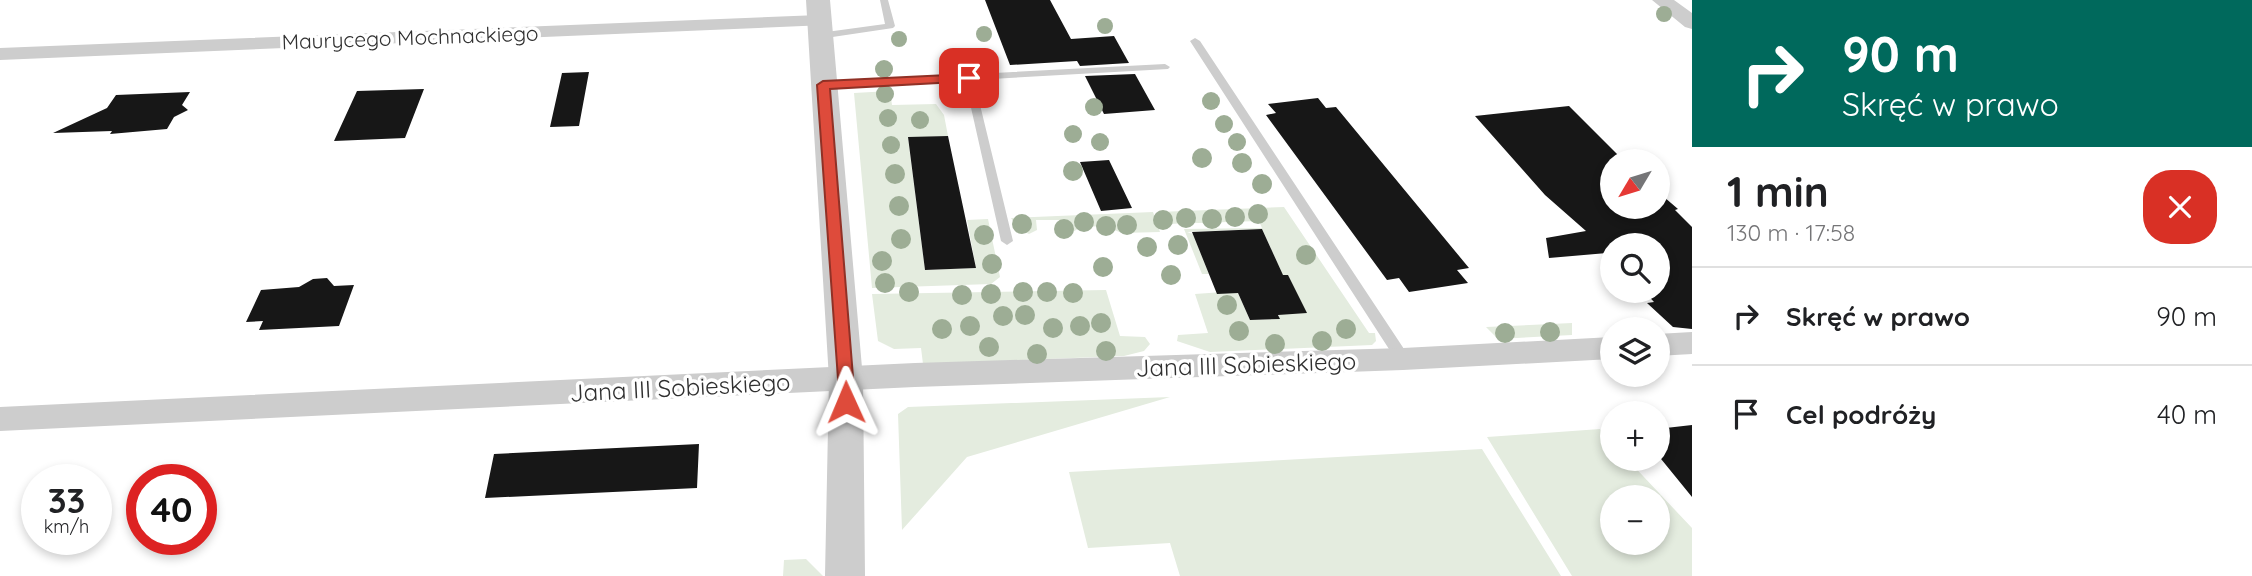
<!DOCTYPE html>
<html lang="pl">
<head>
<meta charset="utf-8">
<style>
	:root { --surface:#fff; --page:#f6f6f6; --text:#202124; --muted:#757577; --line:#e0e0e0 }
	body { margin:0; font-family:Quicksand,sans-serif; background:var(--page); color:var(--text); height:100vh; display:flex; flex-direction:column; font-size:26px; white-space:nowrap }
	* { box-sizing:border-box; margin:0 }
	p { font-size:23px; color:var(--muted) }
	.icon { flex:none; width:38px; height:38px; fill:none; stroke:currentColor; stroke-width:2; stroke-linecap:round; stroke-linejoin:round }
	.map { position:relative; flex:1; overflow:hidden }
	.drawer { display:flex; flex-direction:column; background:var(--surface); width:560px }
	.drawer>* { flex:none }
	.guide { background:#00695c; color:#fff; overflow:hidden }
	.needle { width:46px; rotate:232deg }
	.fabs { position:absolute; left:1600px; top:149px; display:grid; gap:14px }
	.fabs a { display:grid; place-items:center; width:70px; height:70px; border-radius:50%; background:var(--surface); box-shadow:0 4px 10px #0003; font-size:35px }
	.speed { position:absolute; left:21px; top:464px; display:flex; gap:14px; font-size:35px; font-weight:700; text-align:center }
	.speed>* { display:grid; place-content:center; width:91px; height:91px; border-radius:50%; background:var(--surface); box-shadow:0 4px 10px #0003; line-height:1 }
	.speed small { font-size:18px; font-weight:400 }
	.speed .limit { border:10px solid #d22; background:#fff; color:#111 }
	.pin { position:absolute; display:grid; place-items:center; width:60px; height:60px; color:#fff; margin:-30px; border-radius:14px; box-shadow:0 4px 10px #0006 }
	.me { position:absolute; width:77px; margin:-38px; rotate:359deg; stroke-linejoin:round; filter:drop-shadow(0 0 5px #0008) }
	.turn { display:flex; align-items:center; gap:24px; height:147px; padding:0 35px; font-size:32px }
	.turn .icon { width:91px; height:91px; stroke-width:2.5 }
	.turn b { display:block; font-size:49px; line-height:60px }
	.round { display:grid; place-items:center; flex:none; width:74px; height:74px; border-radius:28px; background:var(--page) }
	.summary { display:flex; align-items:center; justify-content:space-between; height:119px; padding:0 35px }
	h1 { font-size:42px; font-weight:800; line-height:52px }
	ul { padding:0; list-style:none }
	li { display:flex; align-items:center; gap:21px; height:98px; padding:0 35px; border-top:2px solid var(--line) }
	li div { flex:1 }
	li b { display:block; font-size:26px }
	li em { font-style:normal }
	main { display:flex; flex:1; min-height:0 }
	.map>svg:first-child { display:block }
	.green { fill:#e4ecdf; fill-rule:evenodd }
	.building { fill:#171717 }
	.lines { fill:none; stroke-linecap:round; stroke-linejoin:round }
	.service { fill:#cdcdcd; fill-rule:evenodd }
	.minor { fill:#cdcdcd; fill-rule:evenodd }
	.tertiary { fill:#cdcdcd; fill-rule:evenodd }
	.tree { fill:#9dad95 }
	.route { fill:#de4b3b; stroke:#903126; stroke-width:2 }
	.labels { text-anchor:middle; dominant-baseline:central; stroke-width:7; stroke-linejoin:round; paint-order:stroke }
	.far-street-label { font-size:21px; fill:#303030; stroke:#fff }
	.street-label { font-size:24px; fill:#303030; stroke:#fff }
</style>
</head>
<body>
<main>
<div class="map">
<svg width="1692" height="576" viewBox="0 0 1692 576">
	<rect width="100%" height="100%" fill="#fff"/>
	<path class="green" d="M890 91 892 105 936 104 944 115 948 136 908 138 925 270 976 268 967 220 988 219 1000 277 991 284 872 288 854 93Z
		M1284 207 1369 333H1375L1376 341 1372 345 1210 352 1177 341 1178 335 1208 333 1195 294 1237 291 1250 320 1279 319 1280 269 1262 229 1187 232 1193 234 1209 274H1202L1184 229 1262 228 1259 221 1167 224 1162 222 1158 212Z
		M1153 212 1160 232 1122 233 1104 226 1081 227 1066 236 1059 220H1036L1037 230 1029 234 1018 229 1011 218Z
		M1106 290 1120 336 1145 337 1150 344 1144 351 1124 356 923 364 921 348 894 349 878 341 872 294Z
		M1572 323V335L1498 339 1486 327Z
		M1170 397 967 457 902 530 898 414 908 407Z
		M1600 429 1612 442V458L1627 459 1692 528V576H1572L1487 437ZM1612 497H1657V542H1612Z
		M1482 449 1561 576H1180L1170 543 1088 548 1069 472Z
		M806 559 823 576H783L784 560Z"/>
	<path class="building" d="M985 0H1050L1071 39 1114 36 1129 63 1080 66 1077 61 1010 65Z
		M589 72 579 126 550 127 562 73Z
		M1135 74 1155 110 1104 114 1085 76Z
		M424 89 405 138 334 141 357 91Z
		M190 92 182 105 188 110 174 117 167 129 110 134 112 131 53 133 107 108 116 95Z
		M1318 98 1326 108 1336 107 1469 268 1457 270 1468 283 1409 292 1399 278 1387 280 1266 115 1276 113 1268 104Z
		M1569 106 1624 161H1612V206H1657V191L1678 209 1675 210 1692 227V329L1673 327 1647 303 1654 302 1643 290H1657V245H1612V258L1607 253 1549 258 1546 238 1586 231 1545 195 1475 116Z
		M948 136 976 268 925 270 908 137Z
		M1109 160 1132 208 1101 211 1080 162Z
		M1262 229 1283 275H1288L1307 313 1278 315 1280 319 1250 320 1238 293 1217 294 1192 232Z
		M327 278 334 286 354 285 339 326 259 330 263 321 246 322 261 290 299 287 313 279Z
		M1692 425V497L1657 454V429Z
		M699 444 697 488 485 498 494 454Z"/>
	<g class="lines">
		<path class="service" d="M880 0H888L895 26 893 28 819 39 814 36 819 33 885 24Z
			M1195 38 1200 41 1408 355 1410 359 1408 363 1403 364 1398 363 1190 41Z
			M1165 64 1170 67 1168 69 974 80 1013 241 1007 245 1001 241 965 81 824 88 819 85 824 82Z"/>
		<path class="minor" d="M1652 0H1674L1692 13V29L1685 27Z
			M819 15 826 17 829 21 826 25 0 60V48Z
			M1692 332V354L1657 356V334Z
			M1612 337V359L1403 370 915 387 0 431V407L915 363 1403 348Z"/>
		<path class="tertiary" d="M806 0H830L863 379 865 576H825L829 379Z"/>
	</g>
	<g class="tree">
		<circle cx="1664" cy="14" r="8"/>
		<circle cx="1105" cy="26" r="8"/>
		<circle cx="984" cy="34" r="8"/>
		<circle cx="899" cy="39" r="8"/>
		<circle cx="884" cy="69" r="9"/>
		<circle cx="885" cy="94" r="9"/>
		<circle cx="1211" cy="101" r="9"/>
		<circle cx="1094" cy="107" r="9"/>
		<circle cx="888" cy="118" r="9"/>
		<circle cx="920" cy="120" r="9"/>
		<circle cx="1224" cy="124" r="9"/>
		<circle cx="1073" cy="134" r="9"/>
		<circle cx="1100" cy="142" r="9"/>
		<circle cx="1237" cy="142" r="9"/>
		<circle cx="891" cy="145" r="9"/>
		<circle cx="1202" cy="158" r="10"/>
		<circle cx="1242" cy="163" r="10"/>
		<circle cx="1073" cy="171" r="10"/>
		<circle cx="895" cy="174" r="10"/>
		<circle cx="1262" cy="184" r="10"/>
		<circle cx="899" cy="206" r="10"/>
		<circle cx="1258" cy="214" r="10"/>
		<circle cx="1235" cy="217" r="10"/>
		<circle cx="1186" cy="218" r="10"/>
		<circle cx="1212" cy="219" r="10"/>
		<circle cx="1163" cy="220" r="10"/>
		<circle cx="1084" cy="222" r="10"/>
		<circle cx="1022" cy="224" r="10"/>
		<circle cx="1127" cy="225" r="10"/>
		<circle cx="1106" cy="226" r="10"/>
		<circle cx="1064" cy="229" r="10"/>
		<circle cx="984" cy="235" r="10"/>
		<circle cx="901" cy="239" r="10"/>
		<circle cx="1178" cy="245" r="10"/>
		<circle cx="1147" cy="247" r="10"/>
		<circle cx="1306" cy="255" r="10"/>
		<circle cx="882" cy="261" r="10"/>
		<circle cx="992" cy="264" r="10"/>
		<circle cx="1103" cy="267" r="10"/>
		<circle cx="1171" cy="275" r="10"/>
		<circle cx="885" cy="283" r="10"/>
		<circle cx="909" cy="292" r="10"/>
		<circle cx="1023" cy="292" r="10"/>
		<circle cx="1047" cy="292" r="10"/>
		<circle cx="1073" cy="293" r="10"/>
		<circle cx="991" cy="294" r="10"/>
		<circle cx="962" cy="295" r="10"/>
		<circle cx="1227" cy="305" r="10"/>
		<circle cx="1025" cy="315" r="10"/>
		<circle cx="1003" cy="316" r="10"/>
		<circle cx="1101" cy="323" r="10"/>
		<circle cx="970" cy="326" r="10"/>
		<circle cx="1080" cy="326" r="10"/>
		<circle cx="1053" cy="328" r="10"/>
		<circle cx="942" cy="329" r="10"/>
		<circle cx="1346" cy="329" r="10"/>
		<circle cx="1239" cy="331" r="10"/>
		<circle cx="1550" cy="332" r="10"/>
		<circle cx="1505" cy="333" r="10"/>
		<circle cx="1322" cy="341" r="10"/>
		<circle cx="1275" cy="344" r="10"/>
		<circle cx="989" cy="347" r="10"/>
		<circle cx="1106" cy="351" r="10"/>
		<circle cx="1037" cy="354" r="10"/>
	</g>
	<path class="route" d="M969 74 975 78 974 81 830 89 855 402 852 407H840L817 85 823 81Z"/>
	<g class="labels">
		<g class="far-street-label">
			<text transform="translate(410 37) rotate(-2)">Maurycego Mochnackiego</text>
		</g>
		<g class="street-label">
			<text transform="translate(1246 364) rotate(-2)">Jana III Sobieskiego</text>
			<text transform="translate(680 387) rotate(-3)">Jana III Sobieskiego</text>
		</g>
	</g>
</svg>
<div class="fabs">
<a><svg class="needle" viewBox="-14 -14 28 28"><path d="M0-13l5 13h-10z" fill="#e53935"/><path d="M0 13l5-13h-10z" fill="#757577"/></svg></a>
<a><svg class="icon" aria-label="search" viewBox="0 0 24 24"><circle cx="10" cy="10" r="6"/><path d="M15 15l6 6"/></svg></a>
<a><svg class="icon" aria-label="layers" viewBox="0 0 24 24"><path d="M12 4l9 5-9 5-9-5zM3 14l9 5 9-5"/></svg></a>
<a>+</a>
<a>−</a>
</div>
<div class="speed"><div>33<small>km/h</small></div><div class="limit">40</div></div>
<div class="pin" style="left:969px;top:78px;background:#d93025"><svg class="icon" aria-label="arrive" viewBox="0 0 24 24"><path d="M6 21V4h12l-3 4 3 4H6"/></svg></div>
<svg class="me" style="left:846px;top:402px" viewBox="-20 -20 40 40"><path d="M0-17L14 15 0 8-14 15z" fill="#de4b3b" stroke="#fff" stroke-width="4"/></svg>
</div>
<section class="drawer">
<div class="guide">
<div class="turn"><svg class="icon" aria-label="right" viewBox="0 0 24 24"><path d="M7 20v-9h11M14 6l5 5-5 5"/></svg><div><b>90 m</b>Skręć w prawo</div></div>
</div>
<div class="summary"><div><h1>1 min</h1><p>130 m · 17:58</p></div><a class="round" style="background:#d93025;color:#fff"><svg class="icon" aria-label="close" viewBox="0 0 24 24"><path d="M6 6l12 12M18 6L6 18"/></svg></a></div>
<ul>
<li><svg class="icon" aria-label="right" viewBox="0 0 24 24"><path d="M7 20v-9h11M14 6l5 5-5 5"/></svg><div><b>Skręć w prawo</b></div><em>90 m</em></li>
<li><svg class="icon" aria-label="arrive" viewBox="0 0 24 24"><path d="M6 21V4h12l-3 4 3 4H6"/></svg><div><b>Cel podróży</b></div><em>40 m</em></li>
</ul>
</section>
</main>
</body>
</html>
